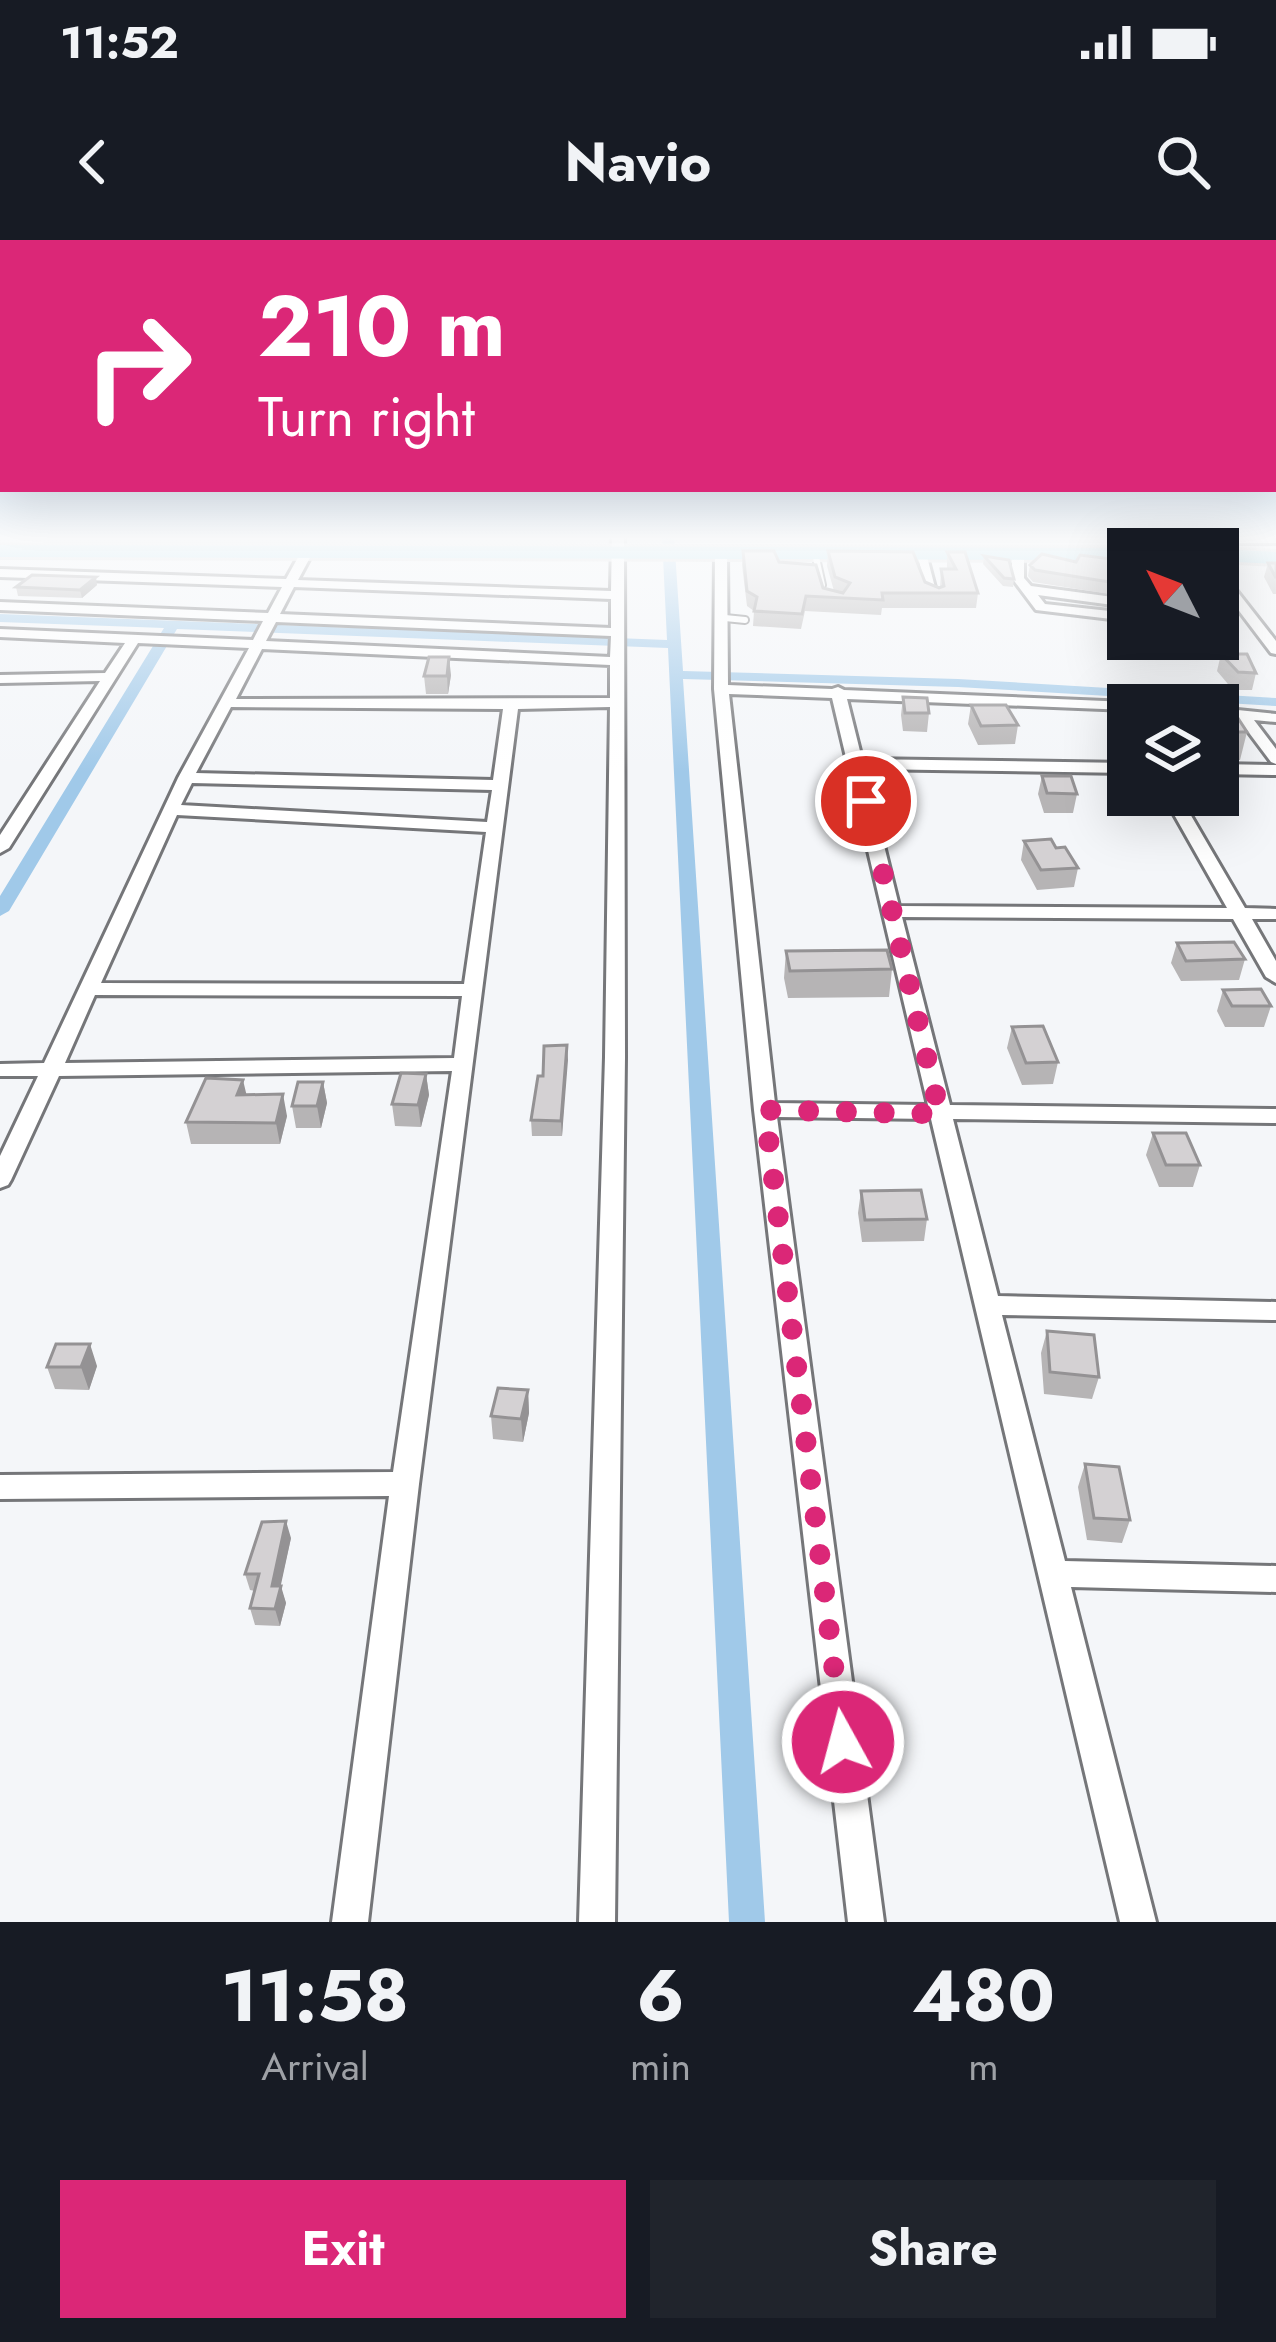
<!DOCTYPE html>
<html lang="en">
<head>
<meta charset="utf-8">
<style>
	:root { --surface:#171b24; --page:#20242c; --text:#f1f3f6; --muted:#9ea1a6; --accent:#db2777 }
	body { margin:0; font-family:Jost,sans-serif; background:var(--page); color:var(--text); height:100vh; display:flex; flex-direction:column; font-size:45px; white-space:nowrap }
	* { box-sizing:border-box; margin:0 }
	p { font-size:39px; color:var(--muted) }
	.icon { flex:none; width:66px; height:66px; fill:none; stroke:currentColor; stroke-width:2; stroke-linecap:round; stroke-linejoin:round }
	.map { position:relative; height:1682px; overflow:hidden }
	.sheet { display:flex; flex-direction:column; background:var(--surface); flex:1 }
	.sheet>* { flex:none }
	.top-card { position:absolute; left:0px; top:0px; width:1278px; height:252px; box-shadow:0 12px 48px #0002; background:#db2777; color:#fff; overflow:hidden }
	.needle { width:78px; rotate:312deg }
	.buttons { position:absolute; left:1107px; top:288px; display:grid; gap:24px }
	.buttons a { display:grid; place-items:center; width:132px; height:132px; border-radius:0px; background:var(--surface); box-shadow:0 12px 48px #0002; font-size:60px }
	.pin { position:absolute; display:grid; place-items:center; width:102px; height:102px; color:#fff; margin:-51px; border:6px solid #fff; border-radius:50%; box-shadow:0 3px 12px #0007 }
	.me { position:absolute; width:132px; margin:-66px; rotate:353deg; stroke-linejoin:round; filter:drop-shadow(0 0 9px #0008) }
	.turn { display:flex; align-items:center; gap:42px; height:252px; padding:0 60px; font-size:54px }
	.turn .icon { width:156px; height:156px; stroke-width:2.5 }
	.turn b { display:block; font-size:84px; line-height:102px }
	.eta { display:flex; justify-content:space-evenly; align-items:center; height:204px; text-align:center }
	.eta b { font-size:72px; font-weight:700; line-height:84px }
	.button { display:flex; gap:24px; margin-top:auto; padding:24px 60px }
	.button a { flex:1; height:138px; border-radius:0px; background:var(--accent); color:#fff; font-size:48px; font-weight:700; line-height:138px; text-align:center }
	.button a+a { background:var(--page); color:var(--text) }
	.status { display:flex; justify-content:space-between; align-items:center; height:84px; padding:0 60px; background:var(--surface); direction:ltr }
	.status svg { height:33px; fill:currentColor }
	header { display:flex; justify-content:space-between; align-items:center; height:156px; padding:0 60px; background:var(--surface); font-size:54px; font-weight:700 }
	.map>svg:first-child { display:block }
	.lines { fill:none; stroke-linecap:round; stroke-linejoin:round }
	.canal { fill:#a0c9e9; fill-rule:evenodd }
	.lane-casing { stroke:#757679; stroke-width:10 }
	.street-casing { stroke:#757679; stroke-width:6 }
	.primary-casing { stroke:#d1d1d2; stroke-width:6 }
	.lane { stroke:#fff; stroke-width:6 }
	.street { fill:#fff; fill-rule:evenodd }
	.primary { fill:#8cd4e7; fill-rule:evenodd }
	.wall { fill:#b6b4b5 }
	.shaded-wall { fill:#949294 }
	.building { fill:#d4d1d3; stroke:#949294; stroke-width:3 }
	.route { stroke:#db2777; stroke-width:21; stroke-dasharray:0 37.8 }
</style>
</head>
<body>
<div class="status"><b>11:52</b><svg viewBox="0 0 49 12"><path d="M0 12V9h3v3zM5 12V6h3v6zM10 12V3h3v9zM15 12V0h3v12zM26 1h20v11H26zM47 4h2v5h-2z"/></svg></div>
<header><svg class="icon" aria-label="back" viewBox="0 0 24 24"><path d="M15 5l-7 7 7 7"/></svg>Navio<svg class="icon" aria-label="search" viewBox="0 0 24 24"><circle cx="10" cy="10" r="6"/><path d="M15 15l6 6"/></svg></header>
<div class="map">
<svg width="1276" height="1682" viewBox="0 0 1276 1682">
	<rect width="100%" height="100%" fill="#f4f6f9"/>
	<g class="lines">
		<path class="canal" d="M662 296H674L683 431 958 439 1276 458V466L958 447 683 439 765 1682H729L668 408 177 389 9 671 0 676V656L164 388 0 382V374L667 400Z"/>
		<g class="lane-casing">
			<path id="lane" d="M815 313 822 345
				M725 378 745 380"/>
		</g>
		<g class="street-casing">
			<path id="street" d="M612 296H624L625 817 615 1682H579L605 817 610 467 518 469 419 1244 368 1682H332L389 1256 0 1259V1235L393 1232 452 831 59 836 11 940 8 945 0 948V916L38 836H0V824L44 823 178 538 249 408 138 403 9 608 0 613V595L100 441 0 443V435L105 433 125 403 0 397V389L253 400 263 381 0 370V362L268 373 282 347 0 337V329L286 339 301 312 307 308 313 312 298 340 611 351ZM294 347 611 359V388L280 374ZM276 382 611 396 610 417 266 401ZM262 409 610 425V458L236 459ZM231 467 503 469 493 540 196 533ZM192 543 492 550 487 582 181 565ZM177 575 486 592 464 744 101 743ZM95 755 462 756 454 818 65 823Z
				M1276 296V303H1191L1185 299 1189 296Z
				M1018 308 1024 312V338L1031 346 1128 359V367L1038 355 1045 364 1128 373V381L1036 370 1012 338V312Z
				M721 309 727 313 728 445 832 449 838 447 844 450 1128 462 1135 465H1128V470L847 459 862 519 1128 523V533L865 529 899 666 1227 668 1163 555H1179L1245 668 1276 669V679H1252L1276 721V743L1266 737 1233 679 902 677 950 865 1276 869V883L953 879 998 1056 1276 1062V1080L1002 1075 1065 1321 1276 1326V1352L1071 1347 1156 1682H1120L931 879 777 877 884 1682H848L754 870 714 449 715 313ZM729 454 832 458 928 865 775 863Z
				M916 310 926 313 938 359 928 356Z
				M1218 331 1222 332 1276 401V414L1271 413 1218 343Z
				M1218 468 1276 474V482L1254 480 1276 509V524L1271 522 1238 478 1218 476Z
				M1218 524 1276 525V535L1218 534Z"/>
		</g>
		<g class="primary-casing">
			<path id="primary" d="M0 305 1128 308 1133 309H1128V320L0 317Z
				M1217 309H1218L1276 312V324L1218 321Z"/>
		</g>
		<use href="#lane" class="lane"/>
		<use href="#street" class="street"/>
		<use href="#primary" class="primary"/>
	</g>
	<path class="wall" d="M743 311 779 322 823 348 834 351 827 326 828 311 940 348 941 329H947V312L978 353 976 368H882L881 375 805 371 801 389 753 386 754 371 747 366 742 325Z
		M984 316 1014 339 1013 347 1003 346 983 324Z
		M1128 317V357L1033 342 1028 336 1030 325Z
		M1268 323H1276V354H1273L1264 337Z
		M97 345 82 358 18 356 16 347Z
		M1221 414 1256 433 1252 450H1233L1217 431Z
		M451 435 448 454H426L424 436Z
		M903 457 929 473 927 492 903 491 901 475Z
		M971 465 1018 485 1015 504 978 505 968 484Z
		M1218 469 1247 492 1240 520H1218Z
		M1042 536 1077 554 1073 573H1044L1038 554Z
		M1024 601 1056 608 1078 628 1074 647 1037 650 1021 620Z
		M1177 703 1245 719 1239 740 1181 741 1171 723Z
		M786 711 892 729 889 757 788 758 784 738Z
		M1223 750 1271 766 1264 787H1225L1217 771Z
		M1012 787 1058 822 1053 844 1022 845 1007 808Z
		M567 805 562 896H532L531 880 543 836Z
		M426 834 429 855 421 887 395 886 392 864Z
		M323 842 327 863 321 888H296L292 866Z
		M246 855 287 876 280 904H191L186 882Z
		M1153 893 1200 925 1193 947H1159L1146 915Z
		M861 951 927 979 924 1001 862 1002 858 973Z
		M1047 1091 1099 1137 1092 1159 1044 1154 1041 1113Z
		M97 1126 89 1150 55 1149 47 1127Z
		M528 1150 529 1173 523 1202 493 1199 491 1176Z
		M1085 1224 1130 1280 1122 1303 1087 1300 1078 1247Z
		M291 1298 280 1346 286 1363 280 1386 255 1385 250 1368 255 1351 250 1350 245 1334Z"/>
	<path class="shaded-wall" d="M96 337 97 345 82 358 80 350Z
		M449 417 451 435 448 454 447 436Z
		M567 805 568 820 562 896 561 881Z
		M426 834 429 855 421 887 418 865Z
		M243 840 248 861 237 855Z
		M323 842 327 863 321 888 317 866Z
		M283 854 287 876 280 904 276 883Z
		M90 1104 97 1126 89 1150 81 1127Z
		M528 1150 529 1173 523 1202 521 1179Z
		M286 1281 291 1298 277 1363 272 1346Z
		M281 1346 286 1363 280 1386 275 1369Z"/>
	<path class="building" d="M743 311H774L779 322 816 325 823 348 843 353 850 343 835 337 828 311 913 312 925 342 939 348 944 346 941 329H956L947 312H965L978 353H882L883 360 806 356 802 374 754 371 757 357 747 351Z
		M1042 314 1076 322 1080 315 1111 319 1118 315 1128 317V345L1035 330 1030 325Z
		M984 316 1009 320 1014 339 1004 338Z
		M1268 323H1276V338Z
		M32 335 96 337 80 350 16 347Z
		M1221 414H1247L1256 433 1238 432Z
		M429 417H449L447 436H424Z
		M903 457 927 458 929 473H905Z
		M971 465H1006L1018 485 981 486Z
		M1218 469H1232L1247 492H1218Z
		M1042 536H1071L1077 554 1047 553Z
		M1051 599 1056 608 1065 607 1078 628 1041 630 1024 601Z
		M1234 702 1245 719 1186 721 1177 703Z
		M887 710 892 729 790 731 786 711Z
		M1261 749 1271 766H1232L1223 750Z
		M1043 786 1058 822 1026 823 1012 787Z
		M567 805 561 881 531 880 538 836H543L544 806Z
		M401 833 426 834 418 865 392 864Z
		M206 838 243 840 237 855 283 854 276 883 186 882Z
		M298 842H323L317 866H292Z
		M1153 893H1186L1200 925H1166Z
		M921 950 927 979 865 980 861 951Z
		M1047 1091 1094 1095 1099 1137 1050 1132Z
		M56 1104H90L81 1127H47Z
		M498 1148 528 1150 521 1179 491 1176Z
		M1085 1224 1119 1227 1130 1280 1094 1278Z
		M286 1281 272 1346H281L275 1369 250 1368 259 1334H245L262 1282Z"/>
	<linearGradient id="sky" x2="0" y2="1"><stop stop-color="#8bbce8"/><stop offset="0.56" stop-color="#fafbfc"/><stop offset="1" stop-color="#fafbfc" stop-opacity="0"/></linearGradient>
	<rect width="1276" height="532" fill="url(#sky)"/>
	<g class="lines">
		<path class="route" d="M843 1502 765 870 940 874 866 561"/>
	</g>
</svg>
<div class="buttons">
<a><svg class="needle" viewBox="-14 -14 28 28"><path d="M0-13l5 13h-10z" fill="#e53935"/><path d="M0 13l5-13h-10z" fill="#9ea1a6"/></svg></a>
<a><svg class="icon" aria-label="layers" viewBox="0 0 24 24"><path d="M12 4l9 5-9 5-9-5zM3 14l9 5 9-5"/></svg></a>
</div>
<div class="pin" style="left:866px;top:561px;background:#d93025"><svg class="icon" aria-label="arrive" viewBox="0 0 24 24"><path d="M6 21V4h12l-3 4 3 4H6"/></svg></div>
<svg class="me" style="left:843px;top:1502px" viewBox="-20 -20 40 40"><circle r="17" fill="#db2777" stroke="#fff" stroke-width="3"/><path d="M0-11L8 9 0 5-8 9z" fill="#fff"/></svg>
<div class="top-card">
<div class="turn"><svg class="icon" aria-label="right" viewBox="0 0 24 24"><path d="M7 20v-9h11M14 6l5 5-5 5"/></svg><div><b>210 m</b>Turn right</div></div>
</div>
</div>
<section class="sheet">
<div class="eta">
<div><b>11:58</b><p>Arrival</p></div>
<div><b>6</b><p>min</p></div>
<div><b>480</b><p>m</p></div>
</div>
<div class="button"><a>Exit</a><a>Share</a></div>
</section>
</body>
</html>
